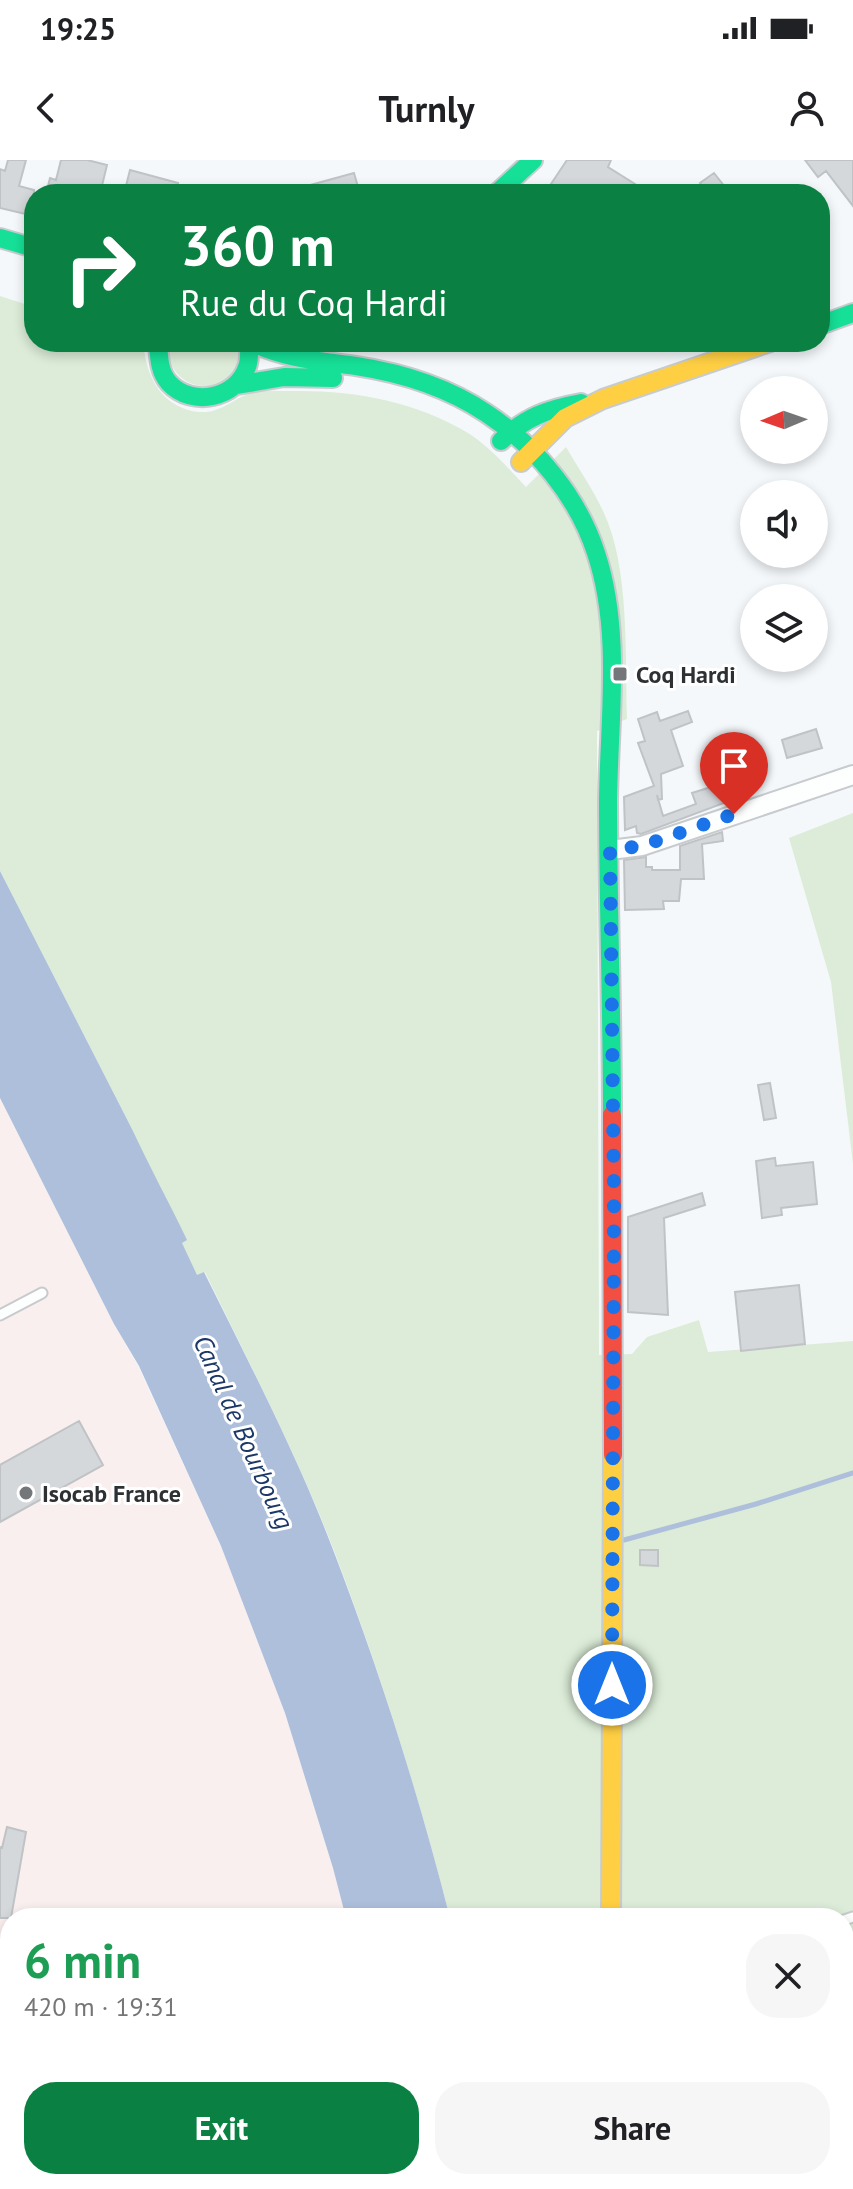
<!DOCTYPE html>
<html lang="en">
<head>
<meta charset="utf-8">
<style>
	:root { --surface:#fff; --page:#f6f6f6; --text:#202124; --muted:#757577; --accent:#0b8043 }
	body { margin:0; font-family:"PT Sans",sans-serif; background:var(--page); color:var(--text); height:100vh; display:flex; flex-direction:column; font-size:30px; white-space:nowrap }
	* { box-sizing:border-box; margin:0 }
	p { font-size:26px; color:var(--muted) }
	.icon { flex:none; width:44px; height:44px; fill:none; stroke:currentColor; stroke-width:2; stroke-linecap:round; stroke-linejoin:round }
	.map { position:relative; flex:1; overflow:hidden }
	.drawer { position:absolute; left:0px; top:1748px; width:854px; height:282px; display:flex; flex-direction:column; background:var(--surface); border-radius:32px 32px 0 0; box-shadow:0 4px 12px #0003 }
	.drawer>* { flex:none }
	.hud { position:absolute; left:24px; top:24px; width:806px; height:168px; border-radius:32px; box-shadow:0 4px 12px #0003; background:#0b8043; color:#fff; overflow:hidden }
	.needle { width:52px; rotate:268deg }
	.tools { position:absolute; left:740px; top:216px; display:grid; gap:16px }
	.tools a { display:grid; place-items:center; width:88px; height:88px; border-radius:50%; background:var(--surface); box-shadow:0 4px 12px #0003; font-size:40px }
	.pin { position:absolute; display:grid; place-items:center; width:68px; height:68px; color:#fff; margin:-82px -34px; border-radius:50% 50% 50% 0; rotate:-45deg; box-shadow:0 0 8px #0007 }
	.pin .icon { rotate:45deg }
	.me { position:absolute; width:88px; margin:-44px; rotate:0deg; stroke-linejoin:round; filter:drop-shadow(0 0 6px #0008) }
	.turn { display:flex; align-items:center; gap:28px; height:168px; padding:0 24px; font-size:36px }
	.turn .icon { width:104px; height:104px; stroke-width:2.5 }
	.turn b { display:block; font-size:56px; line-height:68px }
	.round { display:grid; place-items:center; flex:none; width:84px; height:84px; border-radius:32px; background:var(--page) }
	.headline { display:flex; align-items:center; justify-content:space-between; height:136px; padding:0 24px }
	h1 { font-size:48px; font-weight:700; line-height:60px; color:#1e9e55 }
	.button { display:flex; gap:16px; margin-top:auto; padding:16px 24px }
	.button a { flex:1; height:92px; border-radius:32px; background:var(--accent); color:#fff; font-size:32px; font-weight:700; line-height:92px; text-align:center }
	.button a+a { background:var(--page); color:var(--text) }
	.status { display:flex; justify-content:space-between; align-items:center; height:56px; padding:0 40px; background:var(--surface); direction:ltr }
	.status svg { height:22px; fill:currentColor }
	header { display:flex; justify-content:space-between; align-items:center; height:104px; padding:0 24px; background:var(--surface); font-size:36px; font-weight:700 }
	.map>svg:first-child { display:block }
	.industrial { fill:#f9efee }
	.green { fill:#dcecd8 }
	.water { fill:#aebfdc }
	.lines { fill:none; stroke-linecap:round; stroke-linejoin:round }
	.stream { stroke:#aebfdc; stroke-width:5 }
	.building { fill:#d5d8db; stroke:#c0c3c5; stroke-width:2 }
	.lane-casing { stroke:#c8cbce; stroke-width:13 }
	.street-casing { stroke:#c8cbce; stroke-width:22 }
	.fast-casing { stroke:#c8cbce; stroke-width:22 }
	.slow-casing { stroke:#c8cbce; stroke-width:22 }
	.jam-casing { stroke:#c8cbce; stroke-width:22 }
	.lane { stroke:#fdfefe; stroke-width:9 }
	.street { stroke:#fdfefe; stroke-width:18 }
	.fast { stroke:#16e098; stroke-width:18 }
	.slow { stroke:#ffcf43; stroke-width:18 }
	.jam { stroke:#f24e42; stroke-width:18 }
	.route { stroke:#1a73e8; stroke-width:14; stroke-dasharray:0 25.2 }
	.poi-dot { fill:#737779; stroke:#fff; stroke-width:3 }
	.labels { text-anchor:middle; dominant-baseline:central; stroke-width:6; stroke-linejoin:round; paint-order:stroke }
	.poi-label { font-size:24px; font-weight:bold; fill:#2e3133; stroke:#fff; text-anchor:start }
	.water-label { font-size:26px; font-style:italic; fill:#1b3868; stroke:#fff }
</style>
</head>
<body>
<div class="status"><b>19:25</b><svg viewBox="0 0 49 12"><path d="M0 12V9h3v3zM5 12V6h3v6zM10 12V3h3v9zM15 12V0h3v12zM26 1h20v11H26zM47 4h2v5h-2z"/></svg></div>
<header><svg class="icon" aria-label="back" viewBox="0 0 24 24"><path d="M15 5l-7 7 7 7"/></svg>Turnly<svg class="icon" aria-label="person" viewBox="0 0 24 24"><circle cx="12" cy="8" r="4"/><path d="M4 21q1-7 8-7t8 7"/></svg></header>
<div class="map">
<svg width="853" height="2029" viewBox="0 0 853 2029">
	<rect width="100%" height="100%" fill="#f4f8fb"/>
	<path class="industrial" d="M0 938 114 1164 138 1206 221 1386 285 1553 333 1708 346 1758H10V2020H400L402 2029H0Z"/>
	<path class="green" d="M0 136 34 147V182H143C146 213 158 243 192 251 221 257 232 237 255 232 266 230 280 231 292 231 353 230 415 241 468 273 490 287 508 308 526 327L566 287C578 308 593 329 603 351 630 406 625 498 627 559L597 571 599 1195 632 1194 647 1177 699 1160 708 1192 853 1181V2029H506L505 2020H844V1758H450C418 1632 379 1509 333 1388 296 1293 249 1203 205 1112L197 1116 181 1083 186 1080 146 1002 132 969 0 711Z
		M170 182H237C237 187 239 196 238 201 226 244 160 228 170 182Z
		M853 653V1004L831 822 789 678Z"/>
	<path class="water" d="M0 711 132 969C149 1006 169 1042 187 1080L182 1083 197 1115 204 1112C249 1203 296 1293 332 1387 379 1509 418 1632 450 1758H346L333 1708 285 1553 221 1386 139 1206 114 1164 0 938Z
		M400 2020H505L506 2029H402Z"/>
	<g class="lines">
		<path class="stream" d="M624 1380 756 1344 853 1313"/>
	</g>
	<path class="building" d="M8 0H26L19 26 34 30V56L0 48V9L5 11Z
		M61 0H87L107 5 100 34H46L50 18 56 20Z
		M567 0H611L608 7 635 24 629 34H566L551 24Z
		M805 0H853V46L826 11 818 17Z
		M130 10 178 23 175 34H124Z
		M354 13 360 34H293L292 30Z
		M714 13 725 27 715 34H708L700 23Z
		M688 551 692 562 671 570 683 606 661 614 662 639 658 640 657 635 663 656 696 644 692 633 711 627 707 614 729 606 740 637 641 674 637 673 636 666 625 670 624 637 654 626 638 583 645 581 638 559 657 552 660 561Z
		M816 569 822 588 787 598 782 580Z
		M722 672 723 681 702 684 704 719H681L679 741H663L664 749 625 750 624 700 646 697V707H652V710H680V686Z
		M770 923 776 958 764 960 758 925Z
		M775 998 776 1006 813 1002 817 1044 781 1048 782 1055 762 1058 756 1001Z
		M702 1033 705 1045 664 1058 668 1155 628 1152V1057Z
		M799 1125 805 1184 741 1191 735 1132Z
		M79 1261 103 1305 0 1362V1305Z
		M640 1390H658V1406L640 1405Z
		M7 1667 26 1672 11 1758H0V1687L2 1688Z"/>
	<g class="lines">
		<g class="lane-casing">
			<path id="lane" d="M0 1155 42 1133
				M844 1760 853 1757
				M0 1918 10 1915
				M262 2020 265 2029"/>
		</g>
		<g class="street-casing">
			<path id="street" d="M610 690 642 686 853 615"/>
		</g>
		<g class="fast-casing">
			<path id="fast" d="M496 34 533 0
				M0 78 34 88
				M820 165 853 153
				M158 182C159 197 159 212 169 223 192 248 237 238 247 207 250 200 249 190 249 182
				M251 182C285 199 320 201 356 206 402 213 447 227 486 253 536 286 578 337 596 393 622 471 609 559 608 640 608 745 612 850 612 955
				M237 225 284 217 333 218
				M501 281C525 257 548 249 581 243
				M610 2020V2029"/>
		</g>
		<g class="slow-casing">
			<path id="slow" d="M521 302 565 258 603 239 770 182
				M611 1758 613 1295"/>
		</g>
		<g class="jam-casing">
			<path id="jam" d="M612 955 613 1295"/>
		</g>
		<use href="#lane" class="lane"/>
		<use href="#street" class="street"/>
		<use href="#fast" class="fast"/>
		<use href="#slow" class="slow"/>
		<use href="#jam" class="jam"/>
	</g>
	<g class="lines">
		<path class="route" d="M612 1525 614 1039 610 690 642 686 734 654"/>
	</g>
	<g class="poi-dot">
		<rect x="612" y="506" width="16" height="16" rx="4"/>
		<circle cx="26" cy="1333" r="8"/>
	</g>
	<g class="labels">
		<g class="poi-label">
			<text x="636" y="514">Coq Hardi</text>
			<text x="42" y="1333">Isocab France</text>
		</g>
		<g class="water-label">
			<text transform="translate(244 1272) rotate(66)">Canal de Bourbourg</text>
		</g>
	</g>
</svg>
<div class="tools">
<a><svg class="needle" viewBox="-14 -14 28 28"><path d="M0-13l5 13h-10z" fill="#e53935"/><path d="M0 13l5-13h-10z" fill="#757577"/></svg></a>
<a><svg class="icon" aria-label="sound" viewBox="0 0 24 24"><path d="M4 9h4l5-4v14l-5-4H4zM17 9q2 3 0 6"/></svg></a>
<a><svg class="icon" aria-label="layers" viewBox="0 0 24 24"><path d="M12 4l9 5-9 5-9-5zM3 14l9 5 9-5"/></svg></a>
</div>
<div class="pin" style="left:734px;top:654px;background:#d93025"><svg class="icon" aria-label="arrive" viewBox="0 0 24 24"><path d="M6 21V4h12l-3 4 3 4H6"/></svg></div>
<svg class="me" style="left:612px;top:1525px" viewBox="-20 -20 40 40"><circle r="17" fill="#1a73e8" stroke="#fff" stroke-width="3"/><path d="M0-11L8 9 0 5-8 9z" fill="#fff"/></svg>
<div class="hud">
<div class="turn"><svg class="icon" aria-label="right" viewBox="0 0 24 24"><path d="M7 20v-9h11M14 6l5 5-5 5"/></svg><div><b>360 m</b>Rue du Coq Hardi</div></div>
</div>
<section class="drawer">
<div class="headline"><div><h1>6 min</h1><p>420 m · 19:31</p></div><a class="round"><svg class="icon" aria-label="close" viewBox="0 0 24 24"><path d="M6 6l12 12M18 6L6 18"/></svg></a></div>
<div class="button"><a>Exit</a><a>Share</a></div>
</section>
</div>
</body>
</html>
